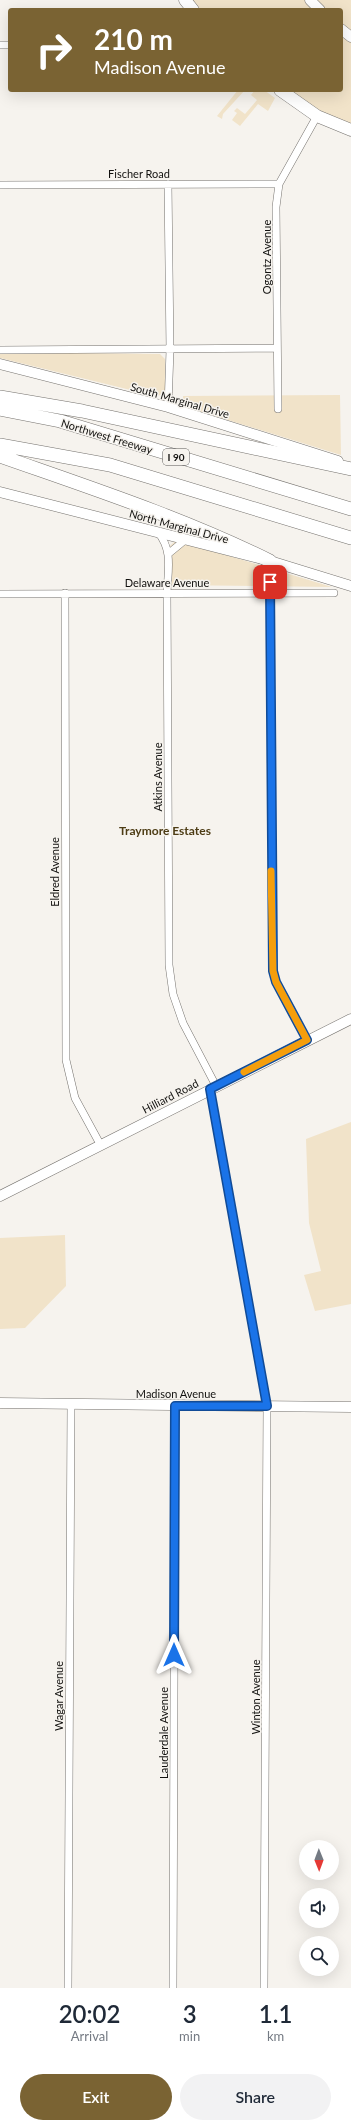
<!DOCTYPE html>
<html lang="en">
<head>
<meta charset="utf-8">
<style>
	:root { --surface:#fff; --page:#f2f2f3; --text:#1f2937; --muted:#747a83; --accent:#7a6333 }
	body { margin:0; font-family:Lato,sans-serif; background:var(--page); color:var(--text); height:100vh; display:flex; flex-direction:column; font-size:15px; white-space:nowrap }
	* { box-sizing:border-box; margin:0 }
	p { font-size:13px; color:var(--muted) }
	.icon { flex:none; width:22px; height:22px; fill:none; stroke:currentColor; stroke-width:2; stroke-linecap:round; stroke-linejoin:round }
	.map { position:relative; height:1988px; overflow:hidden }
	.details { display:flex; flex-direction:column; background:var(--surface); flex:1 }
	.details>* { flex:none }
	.top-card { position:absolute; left:8px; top:8px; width:335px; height:84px; border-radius:4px; box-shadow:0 4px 16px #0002; background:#7a6333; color:#fff; overflow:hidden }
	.needle { width:26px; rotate:179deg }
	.tools { position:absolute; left:299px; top:1840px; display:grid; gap:8px }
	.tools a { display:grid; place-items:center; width:40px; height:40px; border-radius:50%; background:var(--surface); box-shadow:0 4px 16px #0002; font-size:20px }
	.pin { position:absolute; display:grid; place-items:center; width:34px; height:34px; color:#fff; margin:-17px; border-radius:8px; box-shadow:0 2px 6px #0006 }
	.me { position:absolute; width:44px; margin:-22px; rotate:0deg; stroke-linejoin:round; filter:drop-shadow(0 0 3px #0008) }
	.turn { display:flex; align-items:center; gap:14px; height:84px; padding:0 20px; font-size:18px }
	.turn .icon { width:52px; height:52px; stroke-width:2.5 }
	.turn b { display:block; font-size:28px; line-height:34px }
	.eta { display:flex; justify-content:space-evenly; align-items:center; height:68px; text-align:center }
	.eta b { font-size:24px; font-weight:600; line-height:28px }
	.action { display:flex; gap:8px; margin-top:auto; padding:8px 20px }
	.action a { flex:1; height:46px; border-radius:24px; background:var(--accent); color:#fff; font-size:16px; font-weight:600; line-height:46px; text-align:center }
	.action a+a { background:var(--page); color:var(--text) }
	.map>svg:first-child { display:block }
	.green { fill:#f1e3c9 }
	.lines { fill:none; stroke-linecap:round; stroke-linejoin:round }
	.street-casing { stroke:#75726e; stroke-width:8 }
	.secondary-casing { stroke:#75726e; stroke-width:11 }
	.primary-casing { stroke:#75726e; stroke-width:13 }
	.highway-casing { stroke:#75726e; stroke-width:14 }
	.street { stroke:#fff; stroke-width:7 }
	.secondary { stroke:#fff; stroke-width:10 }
	.primary { stroke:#fff; stroke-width:12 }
	.highway { stroke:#fff; stroke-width:13 }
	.route-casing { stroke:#114b97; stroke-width:10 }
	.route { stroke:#1a73e8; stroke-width:7 }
	.slow { stroke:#f59e0b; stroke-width:7 }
	.labels { text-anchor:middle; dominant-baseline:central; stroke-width:3; stroke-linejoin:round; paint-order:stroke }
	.shield { fill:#f6f3ee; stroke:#565552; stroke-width:1 }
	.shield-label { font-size:10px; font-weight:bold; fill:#12110f }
	.street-label { font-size:11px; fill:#12110f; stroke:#f6f3ee }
	.neighbourhood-label { font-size:12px; font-weight:bold; fill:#4d3c15; stroke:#f6f3ee }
</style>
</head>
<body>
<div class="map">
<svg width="351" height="1988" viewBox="0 0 351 1988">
	<rect width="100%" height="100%" fill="#f6f3ee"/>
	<path class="green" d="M189 0H351V127L329 116 286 90H341V10H197Z
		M238 90H245L223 114 222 119 217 116Z
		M255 90H264L275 98 268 111 258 104 240 126 232 120 237 113 234 111 237 108 245 114 257 100 251 95Z
		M70 353 160 354 165 359V390L161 395 155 396 0 358V354Z
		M340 395 341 455 183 406V396Z
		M176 540 332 587 169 585 170 546Z
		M351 1122V1304L315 1311 304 1275 321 1271 309 1223 306 1139Z
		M65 1235 66 1286 25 1328 0 1329V1238Z"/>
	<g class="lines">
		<g class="street-casing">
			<path id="street" d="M0 45H10
				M168 184 170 350 168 407
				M0 185 279 184
				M0 350 277 348
				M278 409 276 207 279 184 317 116
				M158 532C173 551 168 569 167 593L169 965 173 994 183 1023 216 1086
				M168 554 185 540
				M270 561 273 971 276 982 307 1040
				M65 593 66 1060 75 1098 100 1144
				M0 594 334 593
				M210 1089 267 1406 264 1988
				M68 1988 71 1405
				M173 1988 175 1406"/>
		</g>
		<g class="secondary-casing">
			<path id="secondary" d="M310 0 320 10
				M341 29 351 37
				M0 364 168 407 338 461
				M0 492 270 561 351 586
				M0 1196 351 1019
				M0 1403 351 1407"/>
		</g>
		<g class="primary-casing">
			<path id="primary" d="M185 0 193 10
				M280 90 317 116 351 130"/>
		</g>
		<g class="highway-casing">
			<path id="highway" d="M0 397 82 411 351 469
				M0 409 60 421 351 509
				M0 445 110 465 351 538
				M0 456C91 488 183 518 270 561"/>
		</g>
		<use href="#street" class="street"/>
		<use href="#secondary" class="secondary"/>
		<use href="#primary" class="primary"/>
		<use href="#highway" class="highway"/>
	</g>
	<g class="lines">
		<g class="route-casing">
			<path id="route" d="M174 1655 175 1406H267L210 1089 307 1040 276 982 273 971 270 582"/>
		</g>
		<use href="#route" class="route"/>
		<path class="slow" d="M244 1072 307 1040 276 982 273 971 271 871"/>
	</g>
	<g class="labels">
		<rect class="shield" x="163" y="449" width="26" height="16" rx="3"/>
		<g class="shield-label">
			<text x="176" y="457">I 90</text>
		</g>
		<g class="street-label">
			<text x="139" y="173">Fischer Road</text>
			<text transform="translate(266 257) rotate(-90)">Ogontz Avenue</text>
			<text transform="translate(180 400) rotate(16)">South Marginal Drive</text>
			<text transform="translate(107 436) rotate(17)">Northwest Freeway</text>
			<text transform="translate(179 526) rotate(15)">North Marginal Drive</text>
			<text x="167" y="582">Delaware Avenue</text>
			<text transform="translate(157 777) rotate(-90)">Atkins Avenue</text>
			<text transform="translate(54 872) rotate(-90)">Eldred Avenue</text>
			<text transform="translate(170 1096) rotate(-27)">Hilliard Road</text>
			<text x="176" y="1393">Madison Avenue</text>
			<text transform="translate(58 1696) rotate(-90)">Wagar Avenue</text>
			<text transform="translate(255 1697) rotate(-90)">Winton Avenue</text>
			<text transform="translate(163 1733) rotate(-90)">Lauderdale Avenue</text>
		</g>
		<g class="neighbourhood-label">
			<text x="165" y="830">Traymore Estates</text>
		</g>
	</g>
</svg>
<div class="tools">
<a><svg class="needle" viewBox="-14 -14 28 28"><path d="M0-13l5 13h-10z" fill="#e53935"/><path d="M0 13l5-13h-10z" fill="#747a83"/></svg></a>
<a><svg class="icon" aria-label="sound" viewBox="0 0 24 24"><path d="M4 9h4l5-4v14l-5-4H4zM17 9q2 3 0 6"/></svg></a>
<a><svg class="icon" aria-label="search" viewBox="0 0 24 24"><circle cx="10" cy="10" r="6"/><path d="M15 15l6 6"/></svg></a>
</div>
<div class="pin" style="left:270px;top:582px;background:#d93025"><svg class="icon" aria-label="arrive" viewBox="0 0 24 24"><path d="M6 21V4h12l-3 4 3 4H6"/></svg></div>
<svg class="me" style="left:174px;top:1655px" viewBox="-20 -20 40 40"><path d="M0-17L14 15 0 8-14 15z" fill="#1a73e8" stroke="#fff" stroke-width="4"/></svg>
<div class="top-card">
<div class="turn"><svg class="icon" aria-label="right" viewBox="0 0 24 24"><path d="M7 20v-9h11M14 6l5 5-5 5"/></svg><div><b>210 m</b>Madison Avenue</div></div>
</div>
</div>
<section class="details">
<div class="eta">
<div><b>20:02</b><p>Arrival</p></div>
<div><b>3</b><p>min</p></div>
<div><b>1.1</b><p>km</p></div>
</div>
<div class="action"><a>Exit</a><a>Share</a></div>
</section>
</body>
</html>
